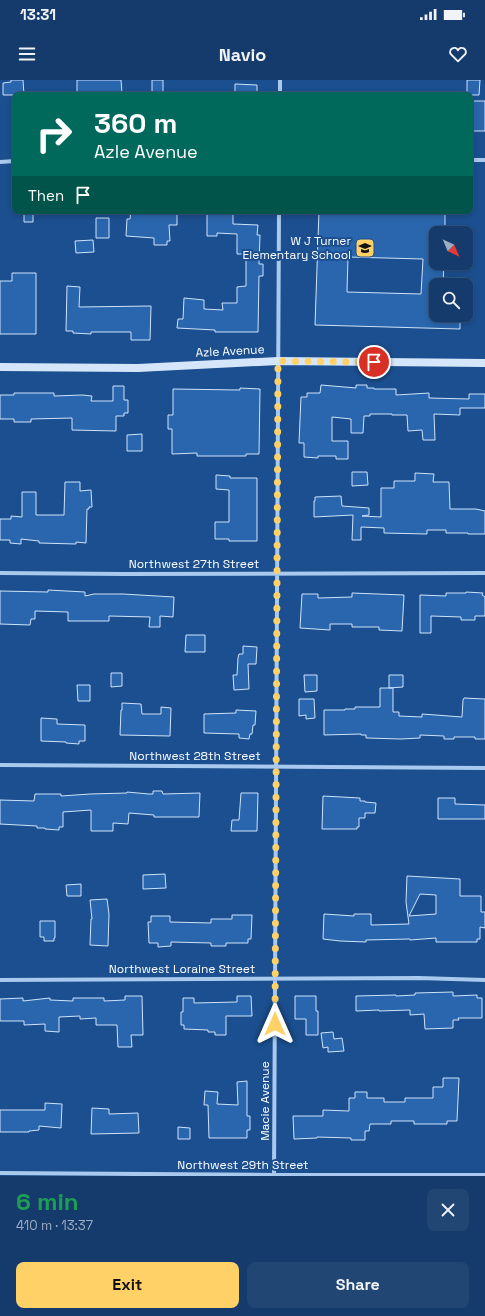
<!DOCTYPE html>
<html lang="en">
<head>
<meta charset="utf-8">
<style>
	:root { --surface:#143b6b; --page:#214673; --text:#f1f3f6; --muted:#9dadc1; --line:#33557e; --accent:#ffd166 }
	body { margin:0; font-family:"Space Grotesk",sans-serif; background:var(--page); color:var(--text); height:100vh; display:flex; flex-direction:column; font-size:15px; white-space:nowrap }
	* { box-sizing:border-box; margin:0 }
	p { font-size:13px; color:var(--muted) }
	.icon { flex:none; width:22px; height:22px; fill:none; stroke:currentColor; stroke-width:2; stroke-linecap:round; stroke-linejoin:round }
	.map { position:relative; height:1096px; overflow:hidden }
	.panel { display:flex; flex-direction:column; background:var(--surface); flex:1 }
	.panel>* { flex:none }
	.hud { position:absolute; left:12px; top:12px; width:461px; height:122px; border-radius:8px; box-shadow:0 2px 6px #0003,0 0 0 1px var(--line); background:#00695c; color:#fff; overflow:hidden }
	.needle { width:26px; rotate:136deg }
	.fabs { position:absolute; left:429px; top:146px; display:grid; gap:8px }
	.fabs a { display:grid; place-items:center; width:44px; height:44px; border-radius:8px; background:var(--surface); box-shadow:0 2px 6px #0003,0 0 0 1px var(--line); font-size:20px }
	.pin { position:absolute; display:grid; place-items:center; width:34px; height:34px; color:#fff; margin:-17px; border:2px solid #fff; border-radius:50%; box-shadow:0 1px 4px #0007 }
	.me { position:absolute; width:44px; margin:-22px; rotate:0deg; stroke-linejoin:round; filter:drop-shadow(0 0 3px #0008) }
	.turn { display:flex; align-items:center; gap:14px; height:84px; padding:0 16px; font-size:18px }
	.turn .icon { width:52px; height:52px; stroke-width:2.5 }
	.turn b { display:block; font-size:28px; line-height:34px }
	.then { display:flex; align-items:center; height:38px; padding:0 16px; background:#0003; gap:8px; font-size:15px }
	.round { display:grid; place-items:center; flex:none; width:42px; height:42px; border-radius:8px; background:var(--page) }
	.overview { display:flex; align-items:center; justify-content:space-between; height:68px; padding:0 16px }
	h1 { font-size:24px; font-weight:700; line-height:30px; color:#1e9e55 }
	.action { display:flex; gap:8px; margin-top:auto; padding:8px 16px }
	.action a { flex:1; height:46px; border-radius:8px; background:var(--accent); color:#111; font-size:16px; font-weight:700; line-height:46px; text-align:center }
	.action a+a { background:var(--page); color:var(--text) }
	.status { display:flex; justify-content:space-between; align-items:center; height:28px; padding:0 20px; background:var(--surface); direction:ltr }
	.status svg { height:11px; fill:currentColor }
	header { display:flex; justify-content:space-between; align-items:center; height:52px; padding:0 16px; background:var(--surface); font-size:18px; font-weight:700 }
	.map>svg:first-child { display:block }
	.building { fill:#2a66ad; stroke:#cfe3fa; fill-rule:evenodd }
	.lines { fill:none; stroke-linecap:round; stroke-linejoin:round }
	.street { stroke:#a9c9ee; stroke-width:4 }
	.secondary { stroke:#d6e6fa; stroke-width:8 }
	.route { stroke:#ffd166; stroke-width:7; stroke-dasharray:0 12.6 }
	.labels { text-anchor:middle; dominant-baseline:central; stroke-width:4; stroke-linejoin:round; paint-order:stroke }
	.poi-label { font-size:12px; fill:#fff; stroke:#1b4f8f; text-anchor:end }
	.street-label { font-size:12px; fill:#fff; stroke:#1b4f8f }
</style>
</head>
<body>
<div class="status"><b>13:31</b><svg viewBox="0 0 49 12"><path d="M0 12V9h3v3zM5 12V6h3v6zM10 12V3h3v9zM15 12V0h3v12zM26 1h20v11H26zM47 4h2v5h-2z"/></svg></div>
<header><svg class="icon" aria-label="menu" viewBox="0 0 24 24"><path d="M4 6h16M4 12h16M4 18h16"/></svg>Navio<svg class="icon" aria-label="heart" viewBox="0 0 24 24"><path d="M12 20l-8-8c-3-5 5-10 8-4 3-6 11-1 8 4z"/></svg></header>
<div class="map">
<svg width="485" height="1096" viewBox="0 0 485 1096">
	<rect width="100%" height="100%" fill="#1b4f8f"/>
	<path class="building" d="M11 0H23L24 15H3V3L11 2Z
		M77 0H121L122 13H117V15H77Z
		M152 0H163V15H152Z
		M467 0H480L479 15H467Z
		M235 4 257 5V15H235Z
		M472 21H485V51H472Z
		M24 131H33V142H24Z
		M131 131H177V145H169L170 161H167V165H154V158L126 156 127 139H130Z
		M207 131H233V144L258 145 257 155H260L259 184H263V196H259L258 252H215V250L177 248 178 239H183L184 218 204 220V229L223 230 222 223H237V207L246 206V174H237V154L217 153V156H207Z
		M319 131H445V153H436V183H444L443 205H436V235H460V249L315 245ZM348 177 423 179 421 214 347 212Z
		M96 138H109V158H96Z
		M93 160 94 172 76 173 75 161Z
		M12 193H36V254H0V201H12Z
		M67 206 80 207 79 227 151 226 150 260H131V252H91V254L73 253V251H66Z
		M321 305 356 308V305H367V308H374V309H396V315L429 313V318L469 319V314H485V328H460V335L434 334 435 360H423L422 350 408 351 407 335H392V334H370V336H364L363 353H351V339L332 337V361H348V379H336V376H318V378L304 377V363H299L301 317H307V313H320Z
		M113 306H124V320H128V333H124V336H116V351L72 350V338L31 339V342H14V339H0V315H14V313H54V316L82 315 92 316 91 321H113Z
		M240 308 260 309 259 374H246V376H197V373L172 374V349H168V335H173V309L240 310Z
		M142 354V371H127V355Z
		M352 392H367L368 405 352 406Z
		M415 393 434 394 433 402H449L450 429H476L485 431V454H468V453H446V450H427V454L384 453V448L361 447V460H352L353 435 314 437V421H315V417L341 416 342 426 369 428V435L362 436 381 437V408H394V401H415Z
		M216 395 230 396V398H257V461H229V459H215V442H229V410L216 409Z
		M65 402H80V411L91 410 92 427H89V429H87L86 463 76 462V464L39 463V461L21 459V464L10 463V460H0V439H11V436L22 437V412H36V435H64Z
		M48 510 85 512V516L94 514H123L174 517 173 537 160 536V547H149L150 537 109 536V541H68V532L35 531V539H31L30 545 0 544V511L48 512Z
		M466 512 483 513 482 515 485 517V536H475V540H461V537L431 536V553H420V515L446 516V513H466Z
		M352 513 404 515 402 551 379 550V547H352V544H330V550L300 548 302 514H318V518L352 517Z
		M186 555H205V572H185Z
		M243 566 257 567 256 584H248L249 609 234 610 233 595H237L238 578 239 574H243Z
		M111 593H122V606L111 607Z
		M304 595H317V611L305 612Z
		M389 595H403V607L389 608Z
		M77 605H90V621H78Z
		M380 608H393V632H399V636L422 637V634L462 637 463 620 464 618 485 619V659H475V657H454V659H444V656L420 655V658L401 659 366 658V655H361V654L324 655V630H345V629H355V627H380Z
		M299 619H314L315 638 306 639V635L299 636Z
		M122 623 141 624 142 634H161V627L171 628 170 656 120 655 121 630H122Z
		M236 630 256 631 255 645H253L252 654H250L249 659 239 658V654L204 653V634L236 633Z
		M41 638 57 639V644L85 645V661H79V664L66 663V662L41 661Z
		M153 711H162L163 714 200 713 199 737H154V735L129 733 128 744 113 743V751H91V730L63 732V747H59V750L45 749V748H37V746L0 744V720L34 721 35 714H61V716L90 714 127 713V712L149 714H153Z
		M241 713H258L257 751H231L232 740H239Z
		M323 716 360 718V721H365V722L376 723 375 733H365V738H359V747H357V749H322Z
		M438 718H455V724L485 725V739H438Z
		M165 794 166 808 143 809V795Z
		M407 796 460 799V816H481V832H485V848L480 847V859H477V862H436V858L410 860V859L366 860V862L340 861 323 859 324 834 354 836V834H371V845L409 844 406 822ZM420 814 436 815V834L409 836Z
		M81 804V816H67L66 805Z
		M107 819 109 834 108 866 90 865 91 839H92L90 820Z
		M232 835H252L251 859H248V863H226V866H211V863L171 862V866L158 867V863H149L148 842H151V836H170V842L211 843V839H232Z
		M40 841H55V858H54V861H44V857H40Z
		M453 912V916L477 915V918H482V938H458L459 940H453V948L425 949 424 934 410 935V930L379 931V930L356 931V916L396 915V916L415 915V913Z
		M125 916H142L143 955H131L132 967H118L117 945H96V938L80 939V936L59 937V952L45 951V944L24 945V941H0V919L23 918V921L50 918V920L73 921V918H104V921L125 920Z
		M237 916H251L252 936H226V955H215V952H208V950L184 949V945H181V932H183V918H194V923L237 922Z
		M295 916H316V931H318V955H306V939H295Z
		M333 952 334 959 342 958 344 971 328 972V967L323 968 321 953Z
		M443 998H459L457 1041H447V1044H414V1041H391V1044H370L369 1051H365V1060H351V1058L317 1057V1058L294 1059 293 1036H323V1030L349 1031V1018H355V1012H367V1018H384V1022H405V1018H433V1007H443Z
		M247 1001V1036H250V1050H247V1058H209L208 1025H204L205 1011 218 1012 217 1024 238 1025 237 1002Z
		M45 1023 62 1024 61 1048 39 1046V1050L29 1051V1052H0V1030H45Z
		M92 1028 109 1029V1034L138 1033 139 1053 91 1054Z
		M178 1047 190 1048V1059H178Z"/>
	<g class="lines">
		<path class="street" d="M280 15V0
			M470 80H485
			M0 82 15 81
			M0 493 124 494 485 493
			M0 685 485 688
			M0 900 419 898 485 900
			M0 1093 275 1095H485
			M274 1096 279 131"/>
		<path class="secondary" d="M0 287 138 288 278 281 485 283"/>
	</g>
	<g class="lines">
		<path class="route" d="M275 944 278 281 374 282"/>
	</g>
	<defs>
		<g id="school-square" transform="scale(1)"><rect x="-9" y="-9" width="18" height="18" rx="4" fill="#ffd166" stroke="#1b4f8f"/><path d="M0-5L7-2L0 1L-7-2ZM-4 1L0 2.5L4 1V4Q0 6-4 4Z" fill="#111"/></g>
	</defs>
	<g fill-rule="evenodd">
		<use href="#school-square" x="365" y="168"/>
	</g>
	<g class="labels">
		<g class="poi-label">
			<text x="351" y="161">W J Turner<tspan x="351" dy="14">Elementary School</tspan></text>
		</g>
		<g class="street-label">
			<text transform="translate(230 271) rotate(-3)">Azle Avenue</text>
			<text x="194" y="484">Northwest 27th Street</text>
			<text x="195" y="676">Northwest 28th Street</text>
			<text x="182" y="889">Northwest Loraine Street</text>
			<text transform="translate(265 1021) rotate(-90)">Macie Avenue</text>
			<text x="243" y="1085">Northwest 29th Street</text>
		</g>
	</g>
</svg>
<div class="fabs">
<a><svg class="needle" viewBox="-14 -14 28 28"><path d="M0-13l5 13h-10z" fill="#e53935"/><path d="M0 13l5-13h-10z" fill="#9dadc1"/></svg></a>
<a><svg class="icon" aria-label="search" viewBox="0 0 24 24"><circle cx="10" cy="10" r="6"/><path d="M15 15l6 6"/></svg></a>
</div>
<div class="pin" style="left:374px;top:282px;background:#d93025"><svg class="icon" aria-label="arrive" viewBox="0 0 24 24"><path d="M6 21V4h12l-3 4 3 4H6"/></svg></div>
<svg class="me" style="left:275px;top:944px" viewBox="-20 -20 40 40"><path d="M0-17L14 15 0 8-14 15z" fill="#ffd166" stroke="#fff" stroke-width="4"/></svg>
<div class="hud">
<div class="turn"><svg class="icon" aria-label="right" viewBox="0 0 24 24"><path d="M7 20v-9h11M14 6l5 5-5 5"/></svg><div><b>360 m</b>Azle Avenue</div></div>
<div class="then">Then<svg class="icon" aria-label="arrive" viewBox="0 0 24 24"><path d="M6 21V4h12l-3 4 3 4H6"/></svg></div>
</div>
</div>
<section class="panel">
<div class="overview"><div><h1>6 min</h1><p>410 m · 13:37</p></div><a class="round"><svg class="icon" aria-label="close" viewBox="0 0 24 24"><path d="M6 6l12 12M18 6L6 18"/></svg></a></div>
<div class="action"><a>Exit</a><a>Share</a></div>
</section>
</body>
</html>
